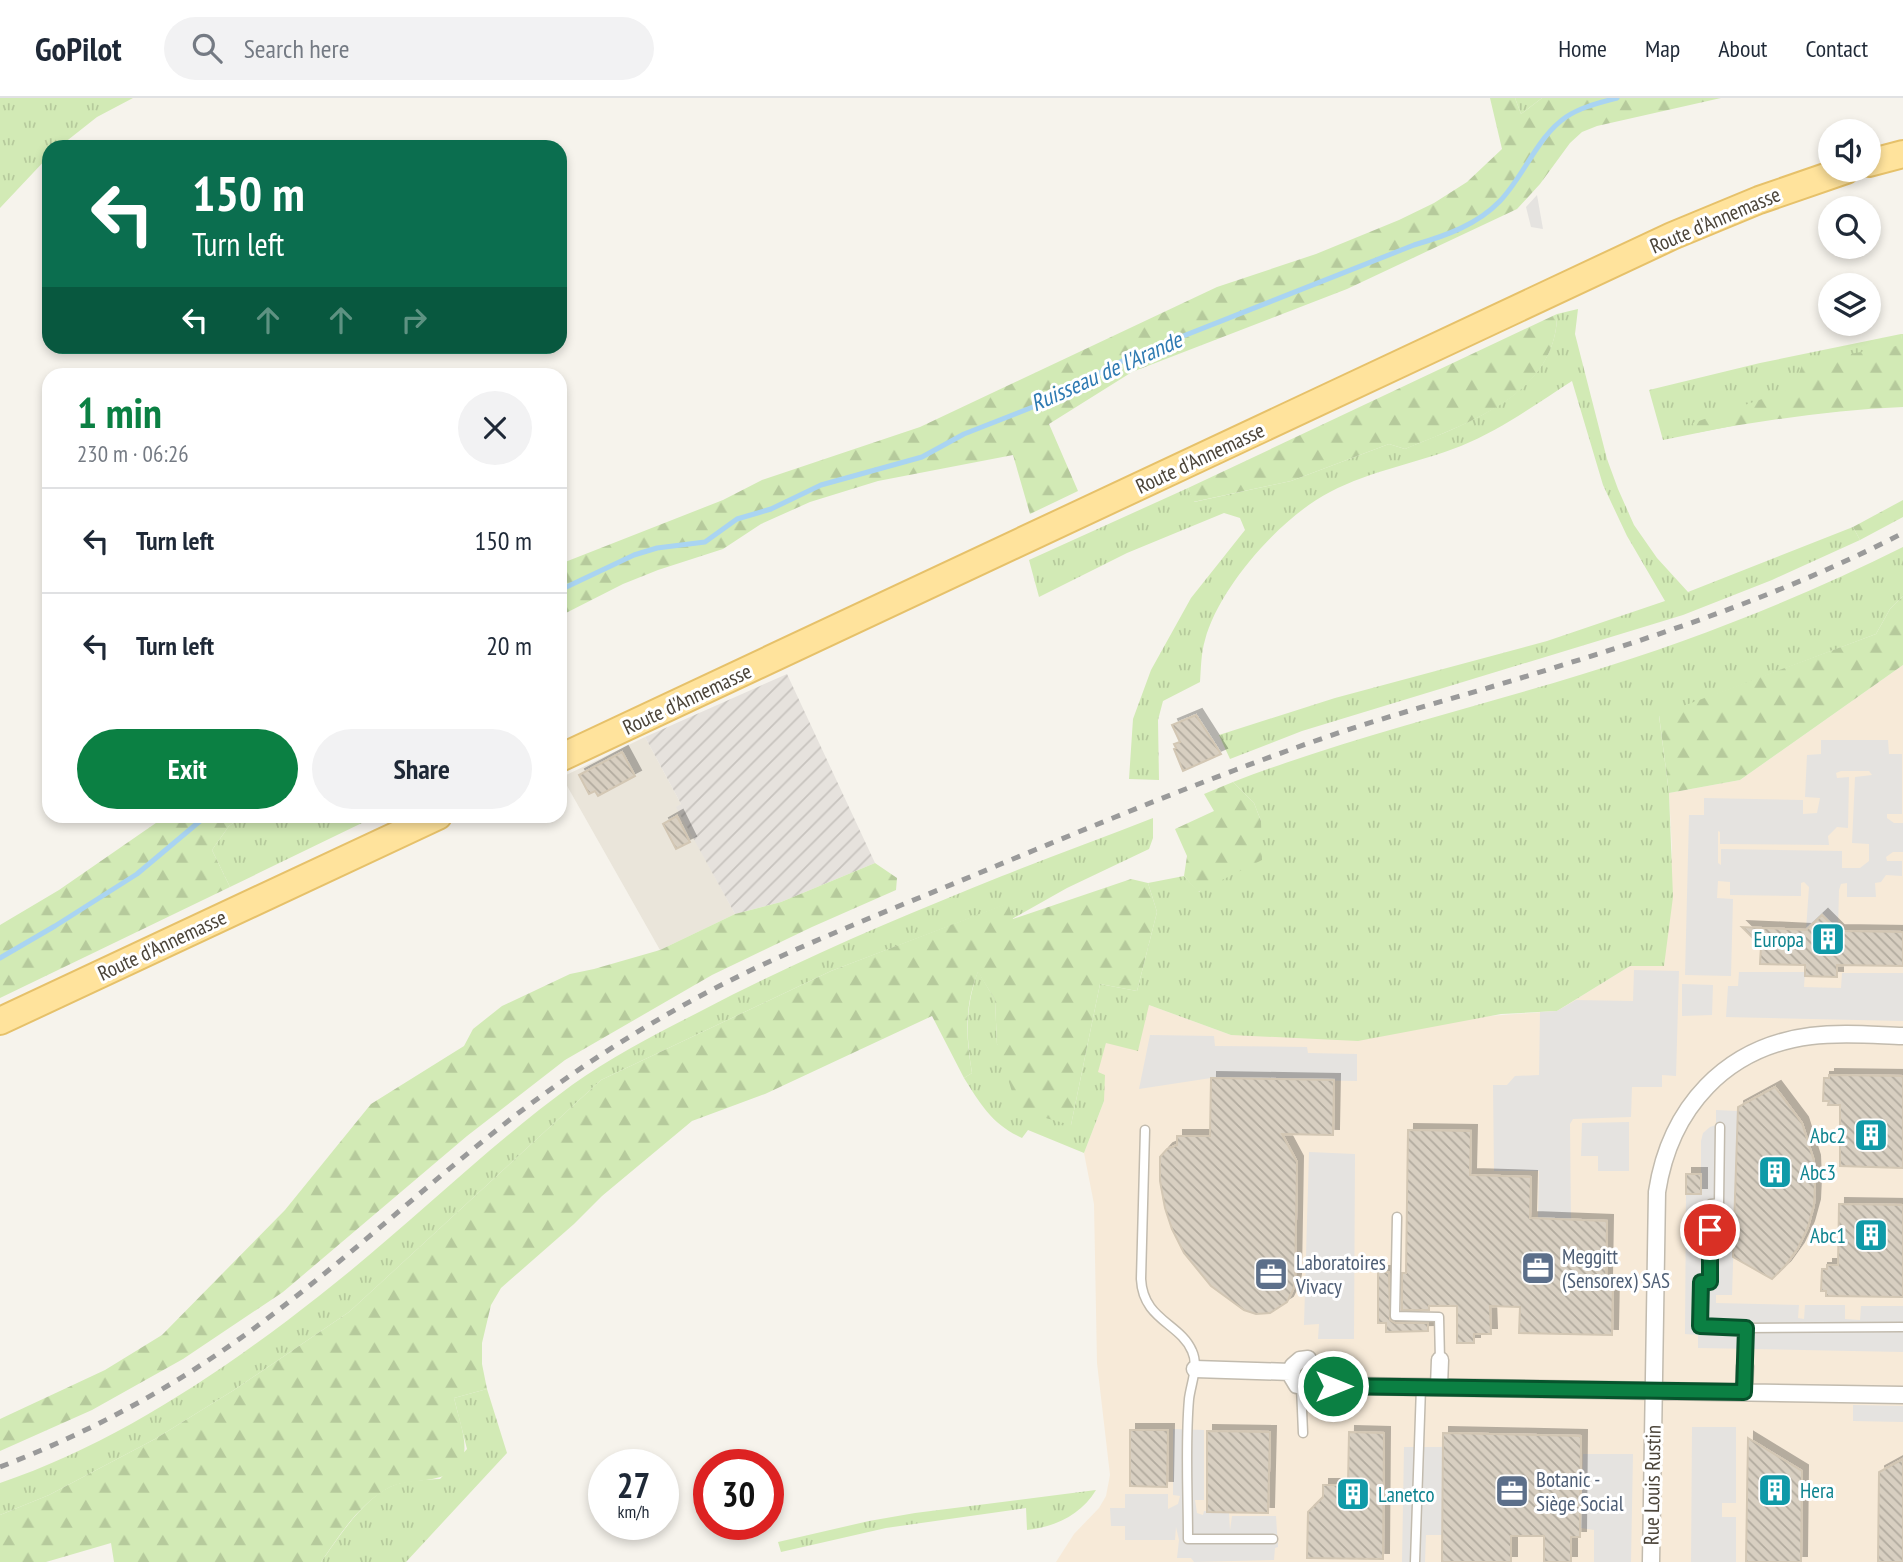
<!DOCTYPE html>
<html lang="en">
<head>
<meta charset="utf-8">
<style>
	:root { --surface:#fff; --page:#f2f2f3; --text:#1f2937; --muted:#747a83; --line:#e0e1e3; --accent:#0b8043 }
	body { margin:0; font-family:"PT Sans Narrow",sans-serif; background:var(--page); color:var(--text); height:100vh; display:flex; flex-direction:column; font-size:26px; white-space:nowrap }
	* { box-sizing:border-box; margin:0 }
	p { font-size:23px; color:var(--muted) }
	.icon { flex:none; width:38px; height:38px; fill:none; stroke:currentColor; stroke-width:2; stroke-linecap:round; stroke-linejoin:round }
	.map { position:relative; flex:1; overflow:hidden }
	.drawer { position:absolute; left:42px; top:270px; width:525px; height:455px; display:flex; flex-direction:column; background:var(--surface); border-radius:21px; box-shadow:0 4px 10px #0003 }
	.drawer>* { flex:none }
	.top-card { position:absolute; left:42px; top:42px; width:525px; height:214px; border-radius:21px; box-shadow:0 4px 10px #0003; background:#0b6e4f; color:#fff; overflow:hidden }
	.tools { position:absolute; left:1818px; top:21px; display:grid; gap:14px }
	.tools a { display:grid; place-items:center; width:63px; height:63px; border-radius:50%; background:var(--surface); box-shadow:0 4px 10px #0003; font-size:35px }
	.speed { position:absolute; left:588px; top:1351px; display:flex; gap:14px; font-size:35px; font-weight:700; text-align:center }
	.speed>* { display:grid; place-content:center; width:91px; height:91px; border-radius:50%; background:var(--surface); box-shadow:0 4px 10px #0003; line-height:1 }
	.speed small { font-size:18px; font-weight:400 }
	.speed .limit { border:10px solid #d22; background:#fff; color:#111 }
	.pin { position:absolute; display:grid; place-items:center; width:60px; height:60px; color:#fff; margin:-30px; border:4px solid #fff; border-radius:50%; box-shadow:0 2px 7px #0007 }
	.me { position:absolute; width:77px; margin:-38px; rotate:90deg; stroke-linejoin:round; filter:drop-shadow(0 0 5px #0008) }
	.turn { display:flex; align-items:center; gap:24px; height:147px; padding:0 35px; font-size:32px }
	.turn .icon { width:91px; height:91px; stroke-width:2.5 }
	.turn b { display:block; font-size:49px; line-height:60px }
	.lanes { display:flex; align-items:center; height:66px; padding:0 35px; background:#0003; justify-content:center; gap:35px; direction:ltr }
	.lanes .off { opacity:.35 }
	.round { display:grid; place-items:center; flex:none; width:74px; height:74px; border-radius:37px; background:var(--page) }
	.summary { display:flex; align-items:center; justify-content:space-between; height:119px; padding:0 35px }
	h1 { font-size:42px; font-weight:600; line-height:52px; color:var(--accent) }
	.action { display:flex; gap:14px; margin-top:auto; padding:14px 35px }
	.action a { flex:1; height:80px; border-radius:42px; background:var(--accent); color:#fff; font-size:28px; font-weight:600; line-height:80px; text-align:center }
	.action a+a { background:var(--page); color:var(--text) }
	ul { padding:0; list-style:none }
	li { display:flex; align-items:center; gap:21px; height:105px; padding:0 35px; border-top:2px solid var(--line) }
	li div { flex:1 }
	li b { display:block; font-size:26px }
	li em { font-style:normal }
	header { display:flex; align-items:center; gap:42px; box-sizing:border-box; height:98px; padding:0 35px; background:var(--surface); border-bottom:2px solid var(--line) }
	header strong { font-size:33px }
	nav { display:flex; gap:38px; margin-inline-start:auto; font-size:24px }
	.search { width:490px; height:63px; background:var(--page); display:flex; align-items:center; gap:18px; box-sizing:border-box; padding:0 24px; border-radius:38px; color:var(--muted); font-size:26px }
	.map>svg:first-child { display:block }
	.residential { fill:#eae5da }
	.commercial { fill:#f7ead8 }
	.industrial { fill:url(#industrial-furrows) }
	.grass { fill:url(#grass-tufts) }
	.forest { fill:url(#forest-firs) }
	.parking { fill:#e5e3e0; fill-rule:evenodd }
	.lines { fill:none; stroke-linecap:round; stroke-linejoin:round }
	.stream { stroke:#a9d4f2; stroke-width:5 }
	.building { fill:url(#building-back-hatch); stroke:#d3c7b4; stroke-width:2; filter:url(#shadow) }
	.lane-casing { stroke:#c2bbae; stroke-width:11 }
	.street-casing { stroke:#c2bbae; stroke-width:19 }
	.primary-casing { stroke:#e6c16a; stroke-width:30 }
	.lane { stroke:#fff; stroke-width:8 }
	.street { stroke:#fff; stroke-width:16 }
	.primary { stroke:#ffe39c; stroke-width:26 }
	.rail { stroke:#9a9a9a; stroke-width:5; stroke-dasharray:9 9; stroke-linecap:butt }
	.route-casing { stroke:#07532c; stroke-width:18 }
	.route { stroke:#0b8043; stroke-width:12 }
	.labels { text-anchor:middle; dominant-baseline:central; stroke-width:6; stroke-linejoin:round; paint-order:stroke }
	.street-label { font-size:21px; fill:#4b4439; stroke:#fff }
	.culture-label { font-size:21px; fill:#0d838f; stroke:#fff; text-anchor:end }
	.service-label { font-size:21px; fill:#4e5e75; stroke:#fff; text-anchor:start }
	.water-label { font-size:23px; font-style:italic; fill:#2e7ab2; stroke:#fff }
</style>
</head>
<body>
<header>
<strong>GoPilot</strong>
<div class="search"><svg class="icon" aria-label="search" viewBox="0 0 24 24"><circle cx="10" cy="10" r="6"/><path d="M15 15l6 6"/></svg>Search here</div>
<nav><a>Home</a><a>Map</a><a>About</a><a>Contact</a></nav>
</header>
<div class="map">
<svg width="1903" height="1464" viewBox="0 0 1903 1464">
	<defs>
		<pattern id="industrial-furrows" width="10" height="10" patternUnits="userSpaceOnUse" patternTransform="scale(1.75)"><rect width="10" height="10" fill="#e6e2dd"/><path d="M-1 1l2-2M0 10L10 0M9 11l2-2" fill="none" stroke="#c7c3be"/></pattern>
		<pattern id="grass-tufts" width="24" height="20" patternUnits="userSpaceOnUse" patternTransform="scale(1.75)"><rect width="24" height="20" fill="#d2eab5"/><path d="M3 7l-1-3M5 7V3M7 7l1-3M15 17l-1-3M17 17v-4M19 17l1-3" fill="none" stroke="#b6ca9c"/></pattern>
		<pattern id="forest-firs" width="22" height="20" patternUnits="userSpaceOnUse" patternTransform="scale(1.75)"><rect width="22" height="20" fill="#d2eab5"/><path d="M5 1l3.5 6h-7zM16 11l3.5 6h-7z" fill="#b6ca9c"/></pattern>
		<pattern id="building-back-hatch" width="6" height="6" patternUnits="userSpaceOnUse" patternTransform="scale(1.75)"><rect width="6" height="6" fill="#d8cfc1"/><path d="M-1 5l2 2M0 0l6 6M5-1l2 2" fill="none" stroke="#b1aa9e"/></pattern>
		<filter id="shadow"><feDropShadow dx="6" dy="-6" stdDeviation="0" flood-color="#0004"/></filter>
	</defs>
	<rect width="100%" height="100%" fill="#f6f3ec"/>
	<path class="residential" d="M645 639 681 706 677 709 735 816 660 852 562 679Z"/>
	<path class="commercial" d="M1903 567V1464H1056L1074 1436 1099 1410 1106 1398 1110 1377 1097 1265 1094 1106 1084 1055 1104 1003 1097 974 1106 945 1149 907 1231 937 1557 913 1630 868H1664L1672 751 1669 695 1740 682Z"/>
	<path class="industrial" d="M787 576 875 765 781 804 735 816 676 709 681 706 645 639Z"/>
	<path class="grass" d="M0 0H133L97 19 59 49H49V58L0 110Z
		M1515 0H1542L1521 16Z
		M1578 211 1575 236 1607 361 1618 391 1634 427 1657 460 1688 494 1853 429 1860 442 1772 482 1683 517 1302 633 1230 661 1219 637 1335 600 1547 543 1665 503 1627 438 1603 387 1572 283C1536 306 1501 332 1461 348 1418 365 1372 372 1330 394 1281 419 1219 489 1205 542 1201 555 1201 571 1200 584L1163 603 1158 622 1159 682 1129 681 1133 621 1151 572 1191 500 1245 432 1240 420 1224 415 1127 455 1039 499 1029 462 1188 390 1194 404 1291 383 1389 346 1405 351C1467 325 1557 296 1557 216Z
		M1901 236 1903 247 1848 312 1766 321 1663 342 1649 292 1760 265Z
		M1903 449V498L1890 511 1876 536 1659 618 1669 695 1673 799 1664 868H1630L1557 913 1501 916 1358 943 1231 937 1149 907 1138 953 1106 945 1098 974 1105 977 1104 1003 1084 1055 1028 1032 1022 1040C992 1026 981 1007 964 980L972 975C966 938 965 910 978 873L995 902 997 946 1071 1027 1100 886 1137 893 1157 814 1148 785 1184 778 1199 794 1261 723 1254 705 1233 684C1347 640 1466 612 1583 576 1692 543 1801 500 1903 449Z
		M243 718H358L364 724 230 789 212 752 229 728Z
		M1153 720V740L1149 751 1067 790 1012 821 1007 806 831 873 601 982 349 1214 234 1292 155 1341 49 1397 0 1417V1385C114 1347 225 1272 319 1198 405 1131 483 1052 572 987 611 959 658 935 701 913 798 862 900 819 1002 778 1052 758 1103 740 1153 720Z
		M487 1291 507 1355 406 1464H321C339 1439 366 1396 397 1386 410 1382 426 1382 440 1381L467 1351 454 1300Z
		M1096 1392C1081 1417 1055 1429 1027 1432L1026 1410 886 1430 781 1454 778 1444 869 1423 915 1415Z"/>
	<path class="forest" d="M1490 0H1515L1521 16 1542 0H1721L1597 28 1582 34 1570 45 1540 86 1517 111 1347 191 1132 274 1049 326 1078 393 1030 416 1013 357 878 383 810 404 761 426 723 451 658 472 623 486 560 518V466L723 402 762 382 920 329 1217 189 1316 156 1399 122 1434 105 1467 84 1502 51Z
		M1557 216C1557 297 1467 325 1405 351L1389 346 1291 383 1193 404 1188 390Z
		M1901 236H1903V309C1833 312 1765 322 1695 335L1693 325 1794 290 1803 264 1902 247Z
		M1903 402V419L1860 442 1853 429Z
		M1903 498V567L1740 682 1669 695 1659 617 1876 536 1890 511Z
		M1233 684 1254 705 1261 723 1262 762 1198 794 1184 778 1187 758 1175 731 1214 713 1204 696Z
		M166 718H243L229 728 212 752 230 789 0 900V827L59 792Z
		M875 765 897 780 896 792 812 829 712 877 565 962 467 1038 283 1194 183 1261 92 1312 0 1353V1321L105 1272 162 1237 285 1112 371 1006 464 948 473 931 502 908 570 876 594 871 660 852 735 816 781 804Z
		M1131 781 1148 785 1157 814 1137 893 1100 886 1071 1027 1024 1014 1014 1000 997 946 995 902 978 874C964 909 966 940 972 975L964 980 932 918 765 996 692 1023 602 1098 574 1126 501 1190 491 1207 482 1245V1266L487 1291 454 1300C463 1338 482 1375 426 1382 412 1384 397 1384 385 1392 357 1409 339 1438 321 1464H114L111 1445 46 1464H0V1417L49 1397 155 1341 234 1292 349 1214 601 982 831 873 1008 805 1013 821Z"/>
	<path class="parking" d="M1537 97 1543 131 1531 129 1526 109Z
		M1821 642H1888L1889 656H1902V716H1887V720L1894 725H1903V754H1893L1886 759 1887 763H1902V778L1886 777 1881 784 1875 785 1876 799H1847V785L1841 786 1839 792 1838 833 1822 817 1806 832 1809 789 1804 784 1801 785V798L1730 797V784L1718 783 1717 800 1733 801 1731 878 1685 877 1689 717H1704V700L1803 702V716L1817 715 1820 700 1805 699 1807 657 1821 656ZM1841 673H1869L1872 677 1855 679 1852 745 1869 746V763L1860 770H1842V753L1721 751V767L1718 765V733L1720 734V746L1829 747 1828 738 1837 729 1848 730 1849 679 1837 680 1836 675Z
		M1634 872 1679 873 1676 978 1662 977V989H1632L1631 1019 1573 1021 1570 1026 1571 1121H1538L1539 1073H1494L1493 987H1507L1515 978 1539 977 1540 914 1557 913 1576 902 1633 903Z
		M1739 874H1805L1804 889 1841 890 1842 875H1903V923L1726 919 1728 888H1738Z
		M1682 886 1713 887 1712 917 1682 918Z
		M1150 937 1214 938 1215 948 1307 949 1308 955 1357 956V983L1211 980 1139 991Z
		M1716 1012 1738 1013 1732 1197H1716V1205L1799 1207 1798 1220 1804 1221 1805 1207H1845V1221L1860 1222 1861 1208H1903V1254L1698 1250V1237L1685 1236 1686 1096H1701V1043L1703 1035 1710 1029 1716 1027Z
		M1629 1024V1073H1598V1058H1581L1582 1025Z
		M1309 1054 1355 1056 1354 1241H1318L1319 1226 1304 1227Z
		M1853 1307 1903 1308V1324L1853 1323Z
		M1692 1329H1736V1405H1722V1419H1736V1464H1691Z
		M1173 1331 1204 1332V1402H1195L1197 1415 1203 1417 1204 1413 1229 1415 1230 1432 1232 1418H1276L1278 1449 1275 1450 1274 1462 1194 1464 1191 1460H1177L1179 1442 1176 1429 1175 1442H1125V1428H1111L1110 1410H1125V1396H1168V1411L1178 1406 1180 1398 1173 1397Z
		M1404 1349H1444L1442 1437H1426L1425 1464H1402Z
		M1583 1356H1633L1631 1464H1594V1432L1581 1430Z"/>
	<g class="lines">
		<path class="stream" d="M560 492 634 457 657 450 705 444 737 421 771 411 821 387 922 359 964 336 1038 307 1130 259 1414 147C1445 138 1477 127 1500 103 1524 78 1537 39 1566 19 1581 9 1599 5 1617 0
			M0 860 55 828 137 776 206 718"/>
	</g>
	<path class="building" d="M1196 617 1221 656 1183 673 1174 651 1176 650 1174 646 1180 644 1172 627Z
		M622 654 635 678 598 698 595 693 589 696 579 677Z
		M677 718 690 744 676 751 663 726Z
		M1822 817 1838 833 1903 834V868L1837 867V879L1805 878V867L1760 866 1761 848 1742 829 1806 832Z
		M1829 977 1903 978V1070L1840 1068V1007H1828L1829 1003H1823L1824 980H1829Z
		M1211 980 1334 982 1333 1037 1282 1036 1297 1064 1295 1182 1293 1192 1287 1204 1270 1215 1256 1216 1244 1212 1211 1188 1184 1155 1172 1131 1165 1110 1160 1083V1059L1167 1051 1177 1047V1038H1210Z
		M1775 989 1802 1025 1814 1063 1815 1086 1814 1107 1808 1129 1798 1150 1785 1168 1772 1181 1733 1159 1738 1009Z
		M1408 1032 1471 1033 1470 1077 1531 1079 1530 1120 1607 1123 1606 1184H1613L1612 1237 1519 1235 1520 1209 1490 1208 1491 1236H1474V1245H1457V1208H1429V1212H1402V1175H1406Z
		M1686 1076H1701V1096H1686Z
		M1839 1106 1903 1107V1199L1826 1198V1193H1821L1822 1171H1827V1167H1838Z
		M1378 1174H1389L1390 1222 1395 1225H1428V1233L1386 1234V1225H1378Z
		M1130 1332H1168L1167 1389 1130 1388Z
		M1207 1333 1270 1334 1268 1415 1207 1414Z
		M1349 1334 1384 1335 1383 1461 1307 1460 1308 1414 1323 1399V1387H1348Z
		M1443 1335 1581 1338 1580 1439H1571V1464H1544V1438H1511V1464H1442Z
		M1748 1340 1802 1373 1801 1464H1746Z
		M1903 1361V1464H1878L1879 1374Z"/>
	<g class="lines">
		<g class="lane-casing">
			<path id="lane" d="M1720 1029 1719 1105 1711 1106 1710 1184H1701L1700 1228 1746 1230
				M1145 1032 1141 1181C1143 1222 1180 1225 1192 1253 1199 1268 1191 1285 1189 1301 1185 1347 1188 1394 1188 1441H1273
				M1397 1119 1395 1218 1439 1219 1440 1262
				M1745 1268 1746 1230 1903 1229
				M1301 1288 1303 1335
				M1415 1464 1421 1289"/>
		</g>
		<g class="street-casing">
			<path id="street" d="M1308 1261 1300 1262 1293 1268 1291 1277 1297 1287 1903 1297
				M1195 1271 1291 1274
				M1439 1288 1440 1262
				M1744 1294 1745 1268
				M1651 1464 1657 1094C1670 1010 1725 949 1811 938 1841 934 1873 937 1903 938"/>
		</g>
		<g class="primary-casing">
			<path id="primary" d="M1869 65 1903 56
				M560 660 1672 138 1759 102 1846 72
				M0 923 438 718"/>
		</g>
		<use href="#lane" class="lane"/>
		<use href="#street" class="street"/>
		<use href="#primary" class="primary"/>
		<path class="rail" d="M0 1369C70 1342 138 1308 201 1267 312 1195 408 1101 512 1020 582 966 660 917 739 878 823 837 911 804 996 768 1112 720 1228 672 1347 632 1415 610 1484 592 1553 570 1673 533 1791 493 1903 435"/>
	</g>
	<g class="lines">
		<g class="route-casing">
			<path id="route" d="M1333 1288 1744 1294 1746 1230 1700 1228 1701 1184H1710V1132"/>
		</g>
		<use href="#route" class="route"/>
	</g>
	<defs>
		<g id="building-square" transform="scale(1.75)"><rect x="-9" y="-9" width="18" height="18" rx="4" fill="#0f9aa8" stroke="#fff"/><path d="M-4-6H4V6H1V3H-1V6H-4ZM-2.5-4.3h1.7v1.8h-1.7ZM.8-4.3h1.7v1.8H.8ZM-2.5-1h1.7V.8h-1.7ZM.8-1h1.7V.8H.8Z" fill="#fff"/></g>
		<g id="office-square" transform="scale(1.75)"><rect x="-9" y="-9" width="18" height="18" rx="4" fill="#5c6f8a" stroke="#fff"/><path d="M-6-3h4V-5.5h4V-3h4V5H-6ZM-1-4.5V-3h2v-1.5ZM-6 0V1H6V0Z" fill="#fff"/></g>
	</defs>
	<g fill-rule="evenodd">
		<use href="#building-square" x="1828" y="841"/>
		<use href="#building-square" x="1871" y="1037"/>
		<use href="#building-square" x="1775" y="1074"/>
		<use href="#building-square" x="1871" y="1137"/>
		<use href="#office-square" x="1538" y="1170"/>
		<use href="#office-square" x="1271" y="1176"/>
		<use href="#building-square" x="1775" y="1392"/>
		<use href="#office-square" x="1512" y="1393"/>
		<use href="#building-square" x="1353" y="1396"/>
	</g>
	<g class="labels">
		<g class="street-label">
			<text transform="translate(1715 122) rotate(-23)">Route d'Annemasse</text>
			<text transform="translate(1200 360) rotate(-25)">Route d'Annemasse</text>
			<text transform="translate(687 601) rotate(-25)">Route d'Annemasse</text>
			<text transform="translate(162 847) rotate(-25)">Route d'Annemasse</text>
			<text transform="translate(1652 1387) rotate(-89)">Rue Louis Rustin</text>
		</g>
		<g class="culture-label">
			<text x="1804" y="841">Europa</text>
			<text x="1846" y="1037">Abc2</text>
			<text x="1800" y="1074" text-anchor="start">Abc3</text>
			<text x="1846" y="1137">Abc1</text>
			<text x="1800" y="1392" text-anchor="start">Hera</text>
			<text x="1378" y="1396" text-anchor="start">Lanetco</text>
		</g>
		<g class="service-label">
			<text x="1562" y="1158">Meggitt<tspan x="1562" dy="24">(Sensorex) SAS</tspan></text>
			<text x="1296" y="1164">Laboratoires<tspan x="1296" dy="24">Vivacy</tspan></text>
			<text x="1536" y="1381">Botanic -<tspan x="1536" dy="24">Siège Social</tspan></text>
		</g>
		<g class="water-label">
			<text transform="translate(1106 273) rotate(-24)">Ruisseau de l'Arande</text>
		</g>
	</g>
</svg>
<div class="tools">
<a><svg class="icon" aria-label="sound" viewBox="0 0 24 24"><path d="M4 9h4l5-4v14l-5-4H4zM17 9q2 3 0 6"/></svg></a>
<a><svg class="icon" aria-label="search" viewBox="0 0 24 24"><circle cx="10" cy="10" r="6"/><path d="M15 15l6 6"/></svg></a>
<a><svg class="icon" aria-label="layers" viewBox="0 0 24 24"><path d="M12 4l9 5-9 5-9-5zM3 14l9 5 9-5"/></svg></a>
</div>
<div class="speed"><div>27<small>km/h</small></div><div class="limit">30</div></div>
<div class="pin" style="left:1710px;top:1132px;background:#d93025"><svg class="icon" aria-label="arrive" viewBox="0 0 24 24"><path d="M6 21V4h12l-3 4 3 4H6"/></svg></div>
<svg class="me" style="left:1333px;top:1288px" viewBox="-20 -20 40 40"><circle r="17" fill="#0b8043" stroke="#fff" stroke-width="3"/><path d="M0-11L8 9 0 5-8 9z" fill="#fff"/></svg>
<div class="top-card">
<div class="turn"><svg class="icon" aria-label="left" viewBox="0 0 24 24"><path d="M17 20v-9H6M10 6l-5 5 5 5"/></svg><div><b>150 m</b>Turn left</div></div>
<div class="lanes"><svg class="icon" aria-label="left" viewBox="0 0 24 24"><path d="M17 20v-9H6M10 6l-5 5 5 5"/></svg><svg class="icon off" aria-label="ahead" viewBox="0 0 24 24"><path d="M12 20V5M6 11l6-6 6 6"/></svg><svg class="icon off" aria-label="ahead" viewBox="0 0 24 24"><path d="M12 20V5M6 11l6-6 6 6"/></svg><svg class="icon off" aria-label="right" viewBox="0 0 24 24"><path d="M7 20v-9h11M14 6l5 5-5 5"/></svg></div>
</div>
<section class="drawer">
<div class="summary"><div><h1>1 min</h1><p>230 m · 06:26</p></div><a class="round"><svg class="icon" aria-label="close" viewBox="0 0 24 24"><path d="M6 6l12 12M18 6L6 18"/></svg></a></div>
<ul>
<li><svg class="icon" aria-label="left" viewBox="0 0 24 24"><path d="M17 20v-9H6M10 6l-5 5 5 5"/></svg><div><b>Turn left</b></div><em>150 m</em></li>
<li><svg class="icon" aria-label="left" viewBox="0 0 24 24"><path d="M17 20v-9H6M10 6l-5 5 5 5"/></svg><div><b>Turn left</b></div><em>20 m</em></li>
</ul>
<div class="action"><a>Exit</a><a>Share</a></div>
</section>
</div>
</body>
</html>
